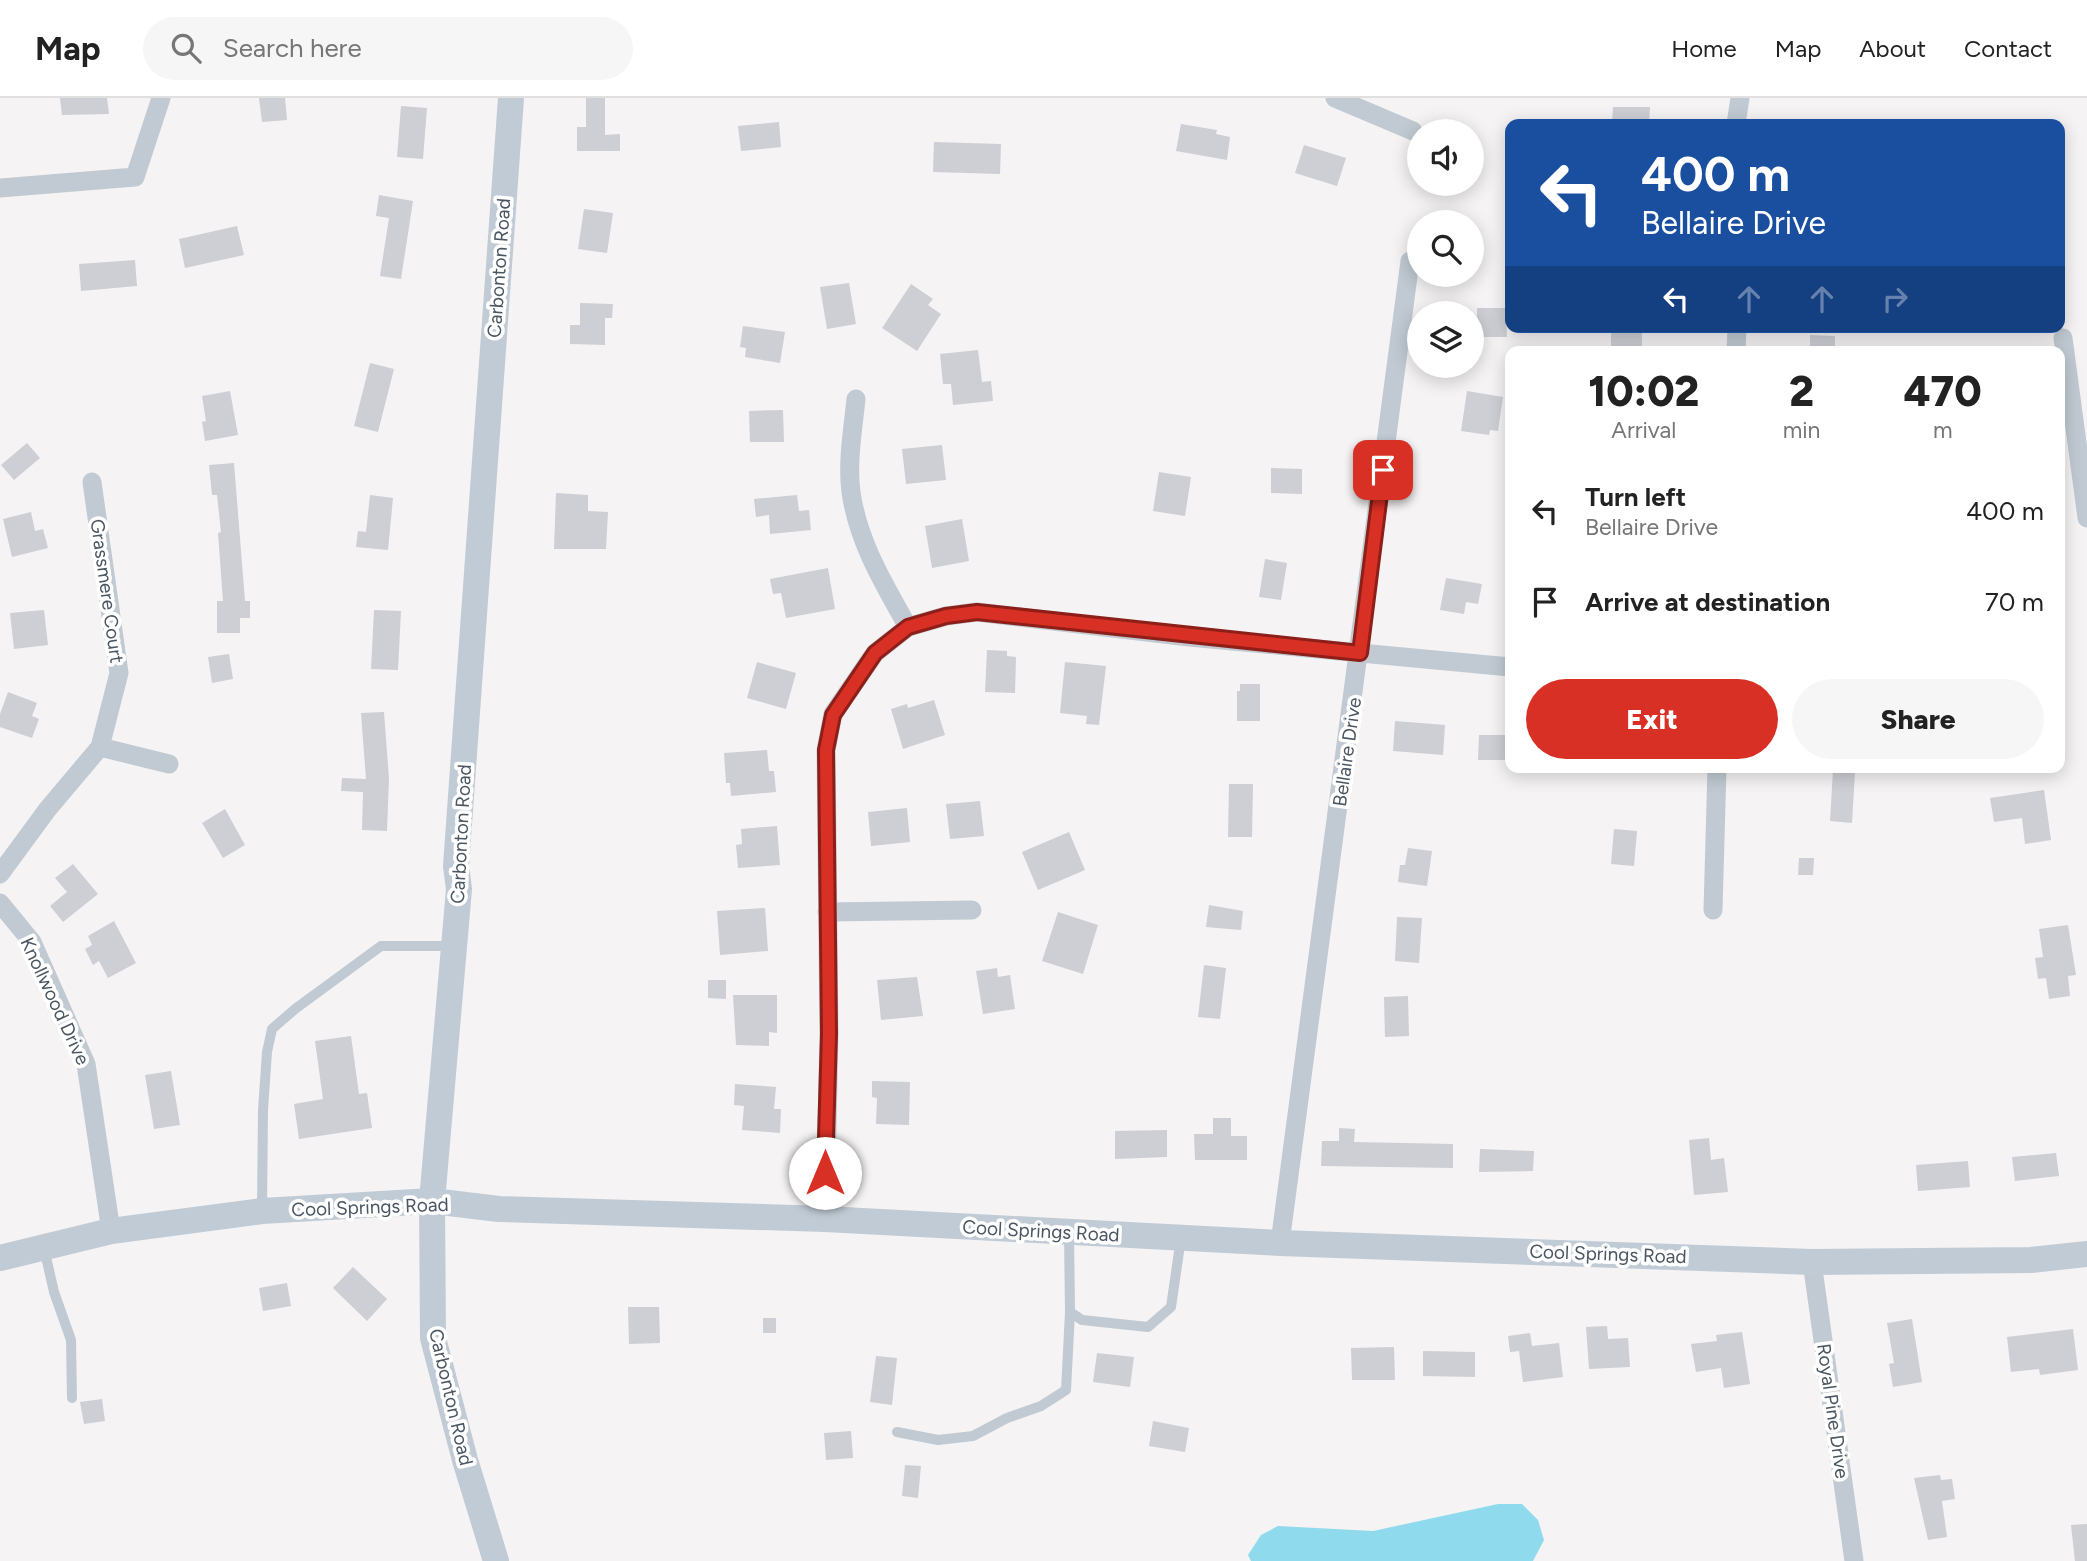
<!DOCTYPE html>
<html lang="en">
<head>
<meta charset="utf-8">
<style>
	:root { --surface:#fff; --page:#f6f6f6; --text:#222; --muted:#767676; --line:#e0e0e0; --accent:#d93025 }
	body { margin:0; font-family:Figtree,sans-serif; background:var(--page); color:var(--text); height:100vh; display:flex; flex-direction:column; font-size:26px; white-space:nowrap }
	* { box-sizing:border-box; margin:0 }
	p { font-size:23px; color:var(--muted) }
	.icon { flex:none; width:38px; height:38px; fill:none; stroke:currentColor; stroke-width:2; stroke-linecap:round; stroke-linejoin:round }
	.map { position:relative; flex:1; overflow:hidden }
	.side { position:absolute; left:1505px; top:248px; width:560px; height:427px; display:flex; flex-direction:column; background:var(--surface); border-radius:14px; box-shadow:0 4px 18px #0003 }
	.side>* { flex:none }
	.top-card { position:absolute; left:1505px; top:21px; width:560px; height:214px; border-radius:14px; box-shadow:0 4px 18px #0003; background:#1a4fa0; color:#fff; overflow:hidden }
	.controls { position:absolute; left:1407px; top:21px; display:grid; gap:14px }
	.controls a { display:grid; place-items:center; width:77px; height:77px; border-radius:50%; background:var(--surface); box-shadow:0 4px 18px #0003; font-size:35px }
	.pin { position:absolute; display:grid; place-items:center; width:60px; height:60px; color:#fff; margin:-30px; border-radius:14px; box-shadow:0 4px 10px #0006 }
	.me { position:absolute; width:77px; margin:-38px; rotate:0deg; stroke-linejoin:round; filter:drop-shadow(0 0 5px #0008) }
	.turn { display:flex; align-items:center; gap:24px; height:147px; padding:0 21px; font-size:32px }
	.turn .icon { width:91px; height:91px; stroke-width:2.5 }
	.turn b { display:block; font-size:49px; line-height:60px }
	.lanes { display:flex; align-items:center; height:66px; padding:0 21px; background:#0003; justify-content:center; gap:35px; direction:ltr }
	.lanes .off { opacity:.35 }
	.eta { display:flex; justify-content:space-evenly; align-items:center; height:119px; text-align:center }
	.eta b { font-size:42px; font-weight:800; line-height:49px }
	.button { display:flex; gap:14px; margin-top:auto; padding:14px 21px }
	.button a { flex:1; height:80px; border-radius:42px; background:var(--accent); color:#fff; font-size:28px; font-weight:800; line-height:80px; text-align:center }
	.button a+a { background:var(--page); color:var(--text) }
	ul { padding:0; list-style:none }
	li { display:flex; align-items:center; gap:21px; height:91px; padding:0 21px }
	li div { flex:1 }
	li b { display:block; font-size:26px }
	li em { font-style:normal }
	header { display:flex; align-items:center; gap:42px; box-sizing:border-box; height:98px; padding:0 35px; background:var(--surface); border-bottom:2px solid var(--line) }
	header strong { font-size:33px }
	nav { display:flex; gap:38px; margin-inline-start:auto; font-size:24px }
	.search { width:490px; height:63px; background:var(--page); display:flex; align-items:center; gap:18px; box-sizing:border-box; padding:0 24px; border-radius:38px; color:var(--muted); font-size:26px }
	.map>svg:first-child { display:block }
	.water { fill:#90daee }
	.building { fill:#cdcfd5 }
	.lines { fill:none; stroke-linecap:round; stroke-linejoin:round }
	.lane { stroke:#c1cad2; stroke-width:10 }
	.street { stroke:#c1cad2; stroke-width:19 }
	.secondary { stroke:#c1cbd6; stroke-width:26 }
	.route-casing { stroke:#8d1f18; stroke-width:18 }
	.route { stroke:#d93025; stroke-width:12 }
	.labels { text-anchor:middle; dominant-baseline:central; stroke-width:7; stroke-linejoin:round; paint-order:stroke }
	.street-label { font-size:19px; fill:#4a5661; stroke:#fff }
</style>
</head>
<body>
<header>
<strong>Map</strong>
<div class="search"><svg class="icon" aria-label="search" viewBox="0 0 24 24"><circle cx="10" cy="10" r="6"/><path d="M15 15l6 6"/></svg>Search here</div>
<nav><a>Home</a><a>Map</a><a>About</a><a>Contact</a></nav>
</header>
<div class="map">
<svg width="2087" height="1463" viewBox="0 0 2087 1463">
	<rect width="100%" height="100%" fill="#f5f3f3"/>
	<path class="water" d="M1498 1406H1522L1538 1422 1544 1442 1533 1463H1251L1248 1457 1261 1437 1278 1428 1373 1433Z"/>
	<path class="building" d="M60 0H107L109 16 62 17Z
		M259 0H285L287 22 262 24Z
		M586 0H605V37L620 36V53H577V29H586Z
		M401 8 427 10 423 61 397 59Z
		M1613 9H1650L1649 26H1612Z
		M779 24 781 49 741 53 738 28Z
		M1181 26 1217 32 1216 36 1230 39 1227 62 1176 53Z
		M934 44 1001 46 1000 76 933 74Z
		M1304 47 1346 60 1337 88 1295 75Z
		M379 97 413 103 401 181 380 178 389 120 376 118Z
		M584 111 613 115 607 155 578 151Z
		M237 128 244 157 185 170 179 141Z
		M135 162 137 188 81 193 79 166Z
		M849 185 856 226 827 231 820 189Z
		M911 186 933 201 928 207 941 216 917 253 882 230Z
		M580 205 613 206 612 220H605V247L570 246V227H580Z
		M1477 210H1506L1507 239H1477Z
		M743 228 785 234 780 265 745 259 746 250 740 249Z
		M1611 229H1642V254L1611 253Z
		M1810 237 1835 238V254H1810Z
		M978 252 982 284 991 283 993 303 953 307 951 286H943L940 256Z
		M370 265 394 271 378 334 354 328Z
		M230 293 238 337 205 343 202 324 206 323 202 298Z
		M1467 293 1503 299 1498 333 1490 332 1489 337 1461 333Z
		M783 312 784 344H750L749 313Z
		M27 345 40 360 14 382 1 367Z
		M942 347 946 382 906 386 902 351Z
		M234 365 245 503H250V520H240V535H217V503H223L218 435 221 434 217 397H212L209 367Z
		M1271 370 1302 371V396L1271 395Z
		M1159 374 1191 379 1185 418 1153 413Z
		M556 395 588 397V413L608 414 606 451H554Z
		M370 397 393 400 388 452 356 449 358 433 366 434Z
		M797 397 799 413 809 412 811 432 770 436 769 417 756 419 754 401Z
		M31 414 35 433 43 431 48 450 12 459 3 421Z
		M962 421 969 463 932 470 925 428Z
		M1265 461 1287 465 1281 502 1259 499Z
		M828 470 835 511 786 520 781 495 773 496 770 481Z
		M1446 480 1482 486 1478 506 1466 504 1464 516 1440 512Z
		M44 512 48 547 14 551 10 515Z
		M374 512 401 513 398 572 371 571Z
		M987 552 1007 553V558L1016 559 1015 595 985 594Z
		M229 556 233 581 212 585 208 559Z
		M757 564 796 575 786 611 747 600Z
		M1065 564 1106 568 1099 627 1086 626 1087 618 1060 615Z
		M1240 586H1260V623H1237V593H1240Z
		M8 594 37 605 32 618 39 621 32 640 0 629V616Z
		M934 602 945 637 903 651 891 611 907 606 908 610Z
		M384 614 389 681 387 733 362 732 363 694 341 693 342 680 366 681 361 615Z
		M1395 623 1445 627 1443 657 1393 653Z
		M1479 637H1510V662H1478Z
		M767 652 769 673H774L776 694 731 698 730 685H726L724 655Z
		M1833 672 1855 674 1852 725 1830 723Z
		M1229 686H1253L1252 739H1228Z
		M2044 692 2051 742 2025 746 2022 720 1994 724 1990 700Z
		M980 703 984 738 950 741 946 706Z
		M907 710 910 744 871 748 868 714Z
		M225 711 245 747 223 760 202 725Z
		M777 728 780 767 738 770 736 747 742 746 741 731Z
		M1614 731 1637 733 1634 768 1611 766Z
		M1069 734 1085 772 1038 792 1022 754Z
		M1408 750 1432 753 1427 788 1398 784 1400 767H1405Z
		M1799 760H1814L1813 777H1798Z
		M73 766 98 796 63 824 50 808 67 794 55 780Z
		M1209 807 1243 813 1241 832 1206 829Z
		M765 810 768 853 720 857 717 813Z
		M1058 814 1098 827 1083 876 1042 863Z
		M1397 819 1422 820 1419 865 1395 863Z
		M114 823 136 865 108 880 99 863 93 867 85 851 92 847 88 838Z
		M2068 827 2076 877 2068 878 2070 898 2049 901 2046 880 2038 881 2035 860 2043 859 2039 831Z
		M1204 867 1226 870 1220 921 1198 919Z
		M997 870 998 879 1010 877 1015 911 983 916 976 873Z
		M917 879 923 918 881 922 877 882Z
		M708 882H726V901L708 900Z
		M733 897H777V935L769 934V948L736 947Z
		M1408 898 1409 938 1385 939 1384 899Z
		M351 938 359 996 367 995 372 1030 299 1041 294 1006 323 1001 315 943Z
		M171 973 180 1027 154 1031 145 977Z
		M872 983 910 984 909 1027 876 1026 877 1000 872 999Z
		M735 986 776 989 774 1011H781L780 1035 742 1032 744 1008 734 1007Z
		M1213 1020H1231V1038H1247V1062H1195L1194 1036H1213Z
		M1339 1030 1355 1031 1354 1044 1453 1046V1070L1321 1068 1322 1043H1339Z
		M1167 1032V1059L1115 1061V1033Z
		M1709 1040 1711 1062 1724 1060 1728 1094 1694 1097 1689 1042Z
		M1480 1051 1534 1053 1533 1073 1479 1074Z
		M2056 1055 2059 1078 2015 1083 2012 1059Z
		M1968 1063 1970 1089 1918 1093 1916 1067Z
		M353 1169 387 1201 367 1223 333 1190Z
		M287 1185 291 1208 263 1213 259 1190Z
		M628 1209H659L660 1245 629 1246Z
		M763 1220H776V1235H763Z
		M1912 1221 1922 1284 1893 1289 1889 1266 1894 1265 1887 1225Z
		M1607 1228 1608 1241 1628 1240 1630 1269 1589 1271 1586 1229Z
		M2073 1231 2078 1272 2040 1277 2039 1271 2011 1274 2007 1239Z
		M1742 1234 1750 1286 1724 1290 1721 1270 1696 1274 1691 1246 1717 1243 1716 1237Z
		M1530 1235 1532 1248 1559 1245 1563 1279 1523 1284 1519 1253 1510 1254 1508 1238Z
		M1394 1249 1395 1282H1352L1351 1250Z
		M1423 1253 1475 1254V1279L1423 1278Z
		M1097 1255 1134 1259 1130 1289 1093 1284Z
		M876 1258 897 1260 892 1307 870 1304Z
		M102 1301 105 1323 84 1326 80 1304Z
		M1153 1323 1189 1330 1185 1354 1149 1348Z
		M851 1333 853 1360 826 1362 824 1335Z
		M905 1367 921 1368 918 1400 902 1398Z
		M1940 1377 1941 1382 1952 1381 1955 1401 1942 1403 1947 1439 1928 1442 1914 1380Z
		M2087 1426V1463H2075L2071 1427Z"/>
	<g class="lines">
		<path class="lane" d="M262 1112 263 1012 267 954 272 931 295 911 381 848H453
			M1069 1137 1070 1214 1082 1222 1148 1229 1171 1209 1181 1140
			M44 1150 54 1194 71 1242 72 1300
			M897 1334 938 1342 973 1338 1007 1320 1041 1308 1066 1292 1070 1214"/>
		<path class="street" d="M1335 0 1413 33
			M1736 26 1740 0
			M0 90 135 79 161 0
			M2063 240 2087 420
			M1736 254 1737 229
			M856 301C853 331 847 364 851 394 858 444 884 486 908 529
			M100 649 169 666
			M0 776 47 712 100 649 119 575 92 384
			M0 805 32 844 86 966 111 1133
			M1713 812 1717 670
			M827 814 972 812
			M825 1121 829 936 826 652 833 616 875 555 908 529 946 518 977 514 1189 539 1510 569
			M1280 1145 1410 163
			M1812 1164 1854 1463"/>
		<path class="secondary" d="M0 1160 111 1133 262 1113 432 1103 499 1111 825 1121 1280 1145 1812 1164 2031 1162 2087 1156
			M496 1463 465 1362 433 1240 432 1103 459 791 456 768 511 0"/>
	</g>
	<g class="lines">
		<g class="route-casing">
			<path id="route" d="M825 1075 829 936 826 652 833 617 875 555 908 529 946 518 977 514 1360 555 1383 372"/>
		</g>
		<use href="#route" class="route"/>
	</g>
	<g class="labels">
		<g class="street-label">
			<text transform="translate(499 170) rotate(-86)">Carbonton Road</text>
			<text transform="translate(107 493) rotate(82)">Grassmere Court</text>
			<text transform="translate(1347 654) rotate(-82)">Bellaire Drive</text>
			<text transform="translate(461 736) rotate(-87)">Carbonton Road</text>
			<text transform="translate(55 903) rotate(65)">Knollwood Drive</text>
			<text transform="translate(370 1109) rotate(-2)">Cool Springs Road</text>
			<text transform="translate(1041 1133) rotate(3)">Cool Springs Road</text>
			<text transform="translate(1608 1156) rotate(2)">Cool Springs Road</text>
			<text transform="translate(451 1299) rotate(77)">Carbonton Road</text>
			<text transform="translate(1833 1313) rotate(82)">Royal Pine Drive</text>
		</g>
	</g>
</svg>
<div class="controls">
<a><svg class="icon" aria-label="sound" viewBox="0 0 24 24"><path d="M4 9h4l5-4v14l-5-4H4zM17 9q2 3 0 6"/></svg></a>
<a><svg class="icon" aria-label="search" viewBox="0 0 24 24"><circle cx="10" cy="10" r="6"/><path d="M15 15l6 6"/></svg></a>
<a><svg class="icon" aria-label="layers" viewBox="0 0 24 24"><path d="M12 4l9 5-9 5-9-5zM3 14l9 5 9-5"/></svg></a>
</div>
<div class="pin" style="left:1383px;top:372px;background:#d93025"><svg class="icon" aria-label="arrive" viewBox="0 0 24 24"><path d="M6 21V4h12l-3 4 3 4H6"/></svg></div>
<svg class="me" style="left:825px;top:1075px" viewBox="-20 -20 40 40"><circle r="19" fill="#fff"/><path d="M0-13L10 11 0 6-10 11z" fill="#d93025"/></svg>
<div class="top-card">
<div class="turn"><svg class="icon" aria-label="left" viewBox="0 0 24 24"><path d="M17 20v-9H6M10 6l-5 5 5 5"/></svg><div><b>400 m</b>Bellaire Drive</div></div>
<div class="lanes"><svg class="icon" aria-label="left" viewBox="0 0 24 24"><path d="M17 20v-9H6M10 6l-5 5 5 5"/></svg><svg class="icon off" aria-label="ahead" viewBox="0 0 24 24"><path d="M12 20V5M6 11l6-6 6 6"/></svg><svg class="icon off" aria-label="ahead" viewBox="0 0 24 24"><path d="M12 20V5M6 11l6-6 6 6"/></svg><svg class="icon off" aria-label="right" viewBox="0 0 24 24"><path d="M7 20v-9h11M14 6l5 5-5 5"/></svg></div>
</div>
<section class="side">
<div class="eta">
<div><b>10:02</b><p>Arrival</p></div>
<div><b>2</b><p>min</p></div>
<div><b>470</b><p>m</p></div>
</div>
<ul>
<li><svg class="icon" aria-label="left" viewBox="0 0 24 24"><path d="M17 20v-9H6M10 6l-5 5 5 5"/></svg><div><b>Turn left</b><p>Bellaire Drive</p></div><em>400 m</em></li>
<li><svg class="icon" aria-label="arrive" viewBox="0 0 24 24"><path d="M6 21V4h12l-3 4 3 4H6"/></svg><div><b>Arrive at destination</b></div><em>70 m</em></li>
</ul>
<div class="button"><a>Exit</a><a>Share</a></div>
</section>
</div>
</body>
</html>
